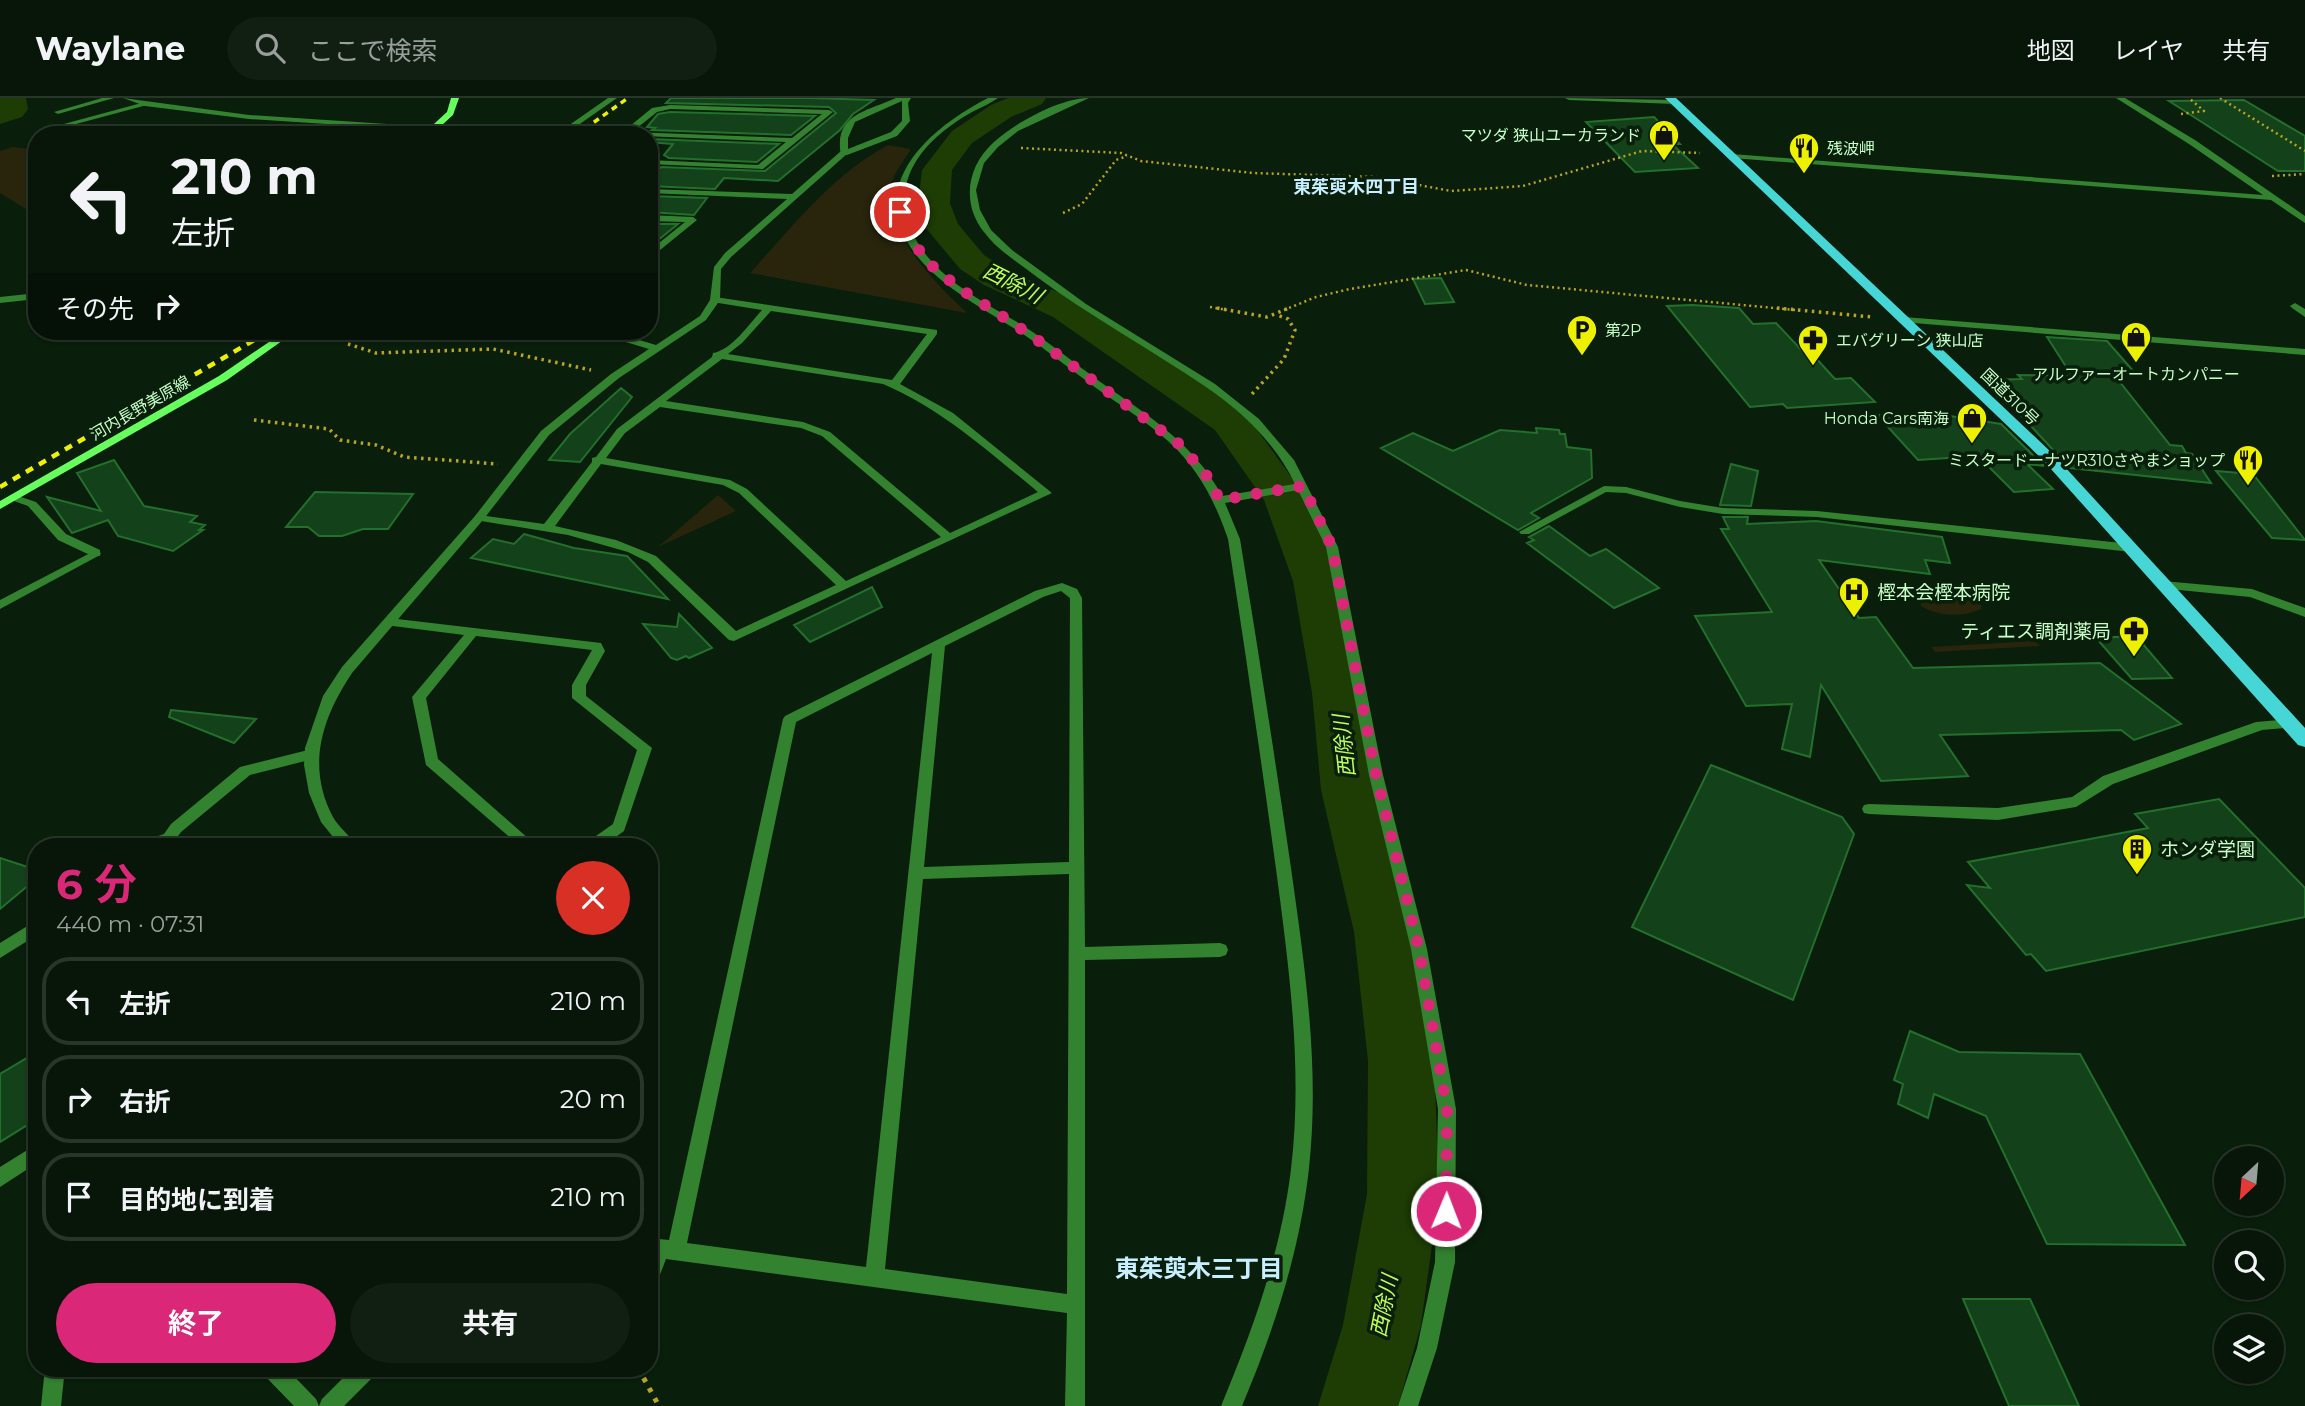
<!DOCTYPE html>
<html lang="ja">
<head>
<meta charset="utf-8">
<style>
	:root { --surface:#071608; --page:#101f12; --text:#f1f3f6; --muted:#989f9c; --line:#283529; --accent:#db2777 }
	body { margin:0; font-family:Montserrat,"Noto Sans JP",sans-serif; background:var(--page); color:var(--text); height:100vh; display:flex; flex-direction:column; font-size:26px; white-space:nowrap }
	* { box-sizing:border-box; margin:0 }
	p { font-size:23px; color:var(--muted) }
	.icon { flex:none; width:38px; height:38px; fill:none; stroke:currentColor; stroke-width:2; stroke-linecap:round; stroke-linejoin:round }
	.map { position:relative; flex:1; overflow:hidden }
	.sheet { position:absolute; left:28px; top:740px; width:630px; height:539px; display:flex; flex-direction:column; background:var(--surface); border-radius:28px; box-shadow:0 2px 5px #0004,0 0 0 2px var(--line) }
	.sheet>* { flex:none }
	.hud { position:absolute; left:28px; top:28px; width:630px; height:214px; border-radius:28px; box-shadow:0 2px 5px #0004,0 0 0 2px var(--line); background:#071608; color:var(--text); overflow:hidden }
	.needle { width:46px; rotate:206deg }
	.controls { position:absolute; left:2214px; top:1048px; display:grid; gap:14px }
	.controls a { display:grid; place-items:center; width:70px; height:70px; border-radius:50%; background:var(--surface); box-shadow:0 2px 5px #0004,0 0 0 2px var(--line); font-size:35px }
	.pin { position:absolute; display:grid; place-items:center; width:60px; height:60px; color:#fff; margin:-30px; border:4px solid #fff; border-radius:50%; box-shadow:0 2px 7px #0007 }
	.me { position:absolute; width:77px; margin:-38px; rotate:1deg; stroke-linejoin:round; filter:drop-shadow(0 0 5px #0008) }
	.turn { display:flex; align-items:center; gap:24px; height:147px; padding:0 28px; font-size:32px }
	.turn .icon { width:91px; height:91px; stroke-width:2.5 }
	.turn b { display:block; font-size:49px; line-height:60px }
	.then { display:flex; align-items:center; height:66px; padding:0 28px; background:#0003; gap:14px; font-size:26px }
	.round { display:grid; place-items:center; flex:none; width:74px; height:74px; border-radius:37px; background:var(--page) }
	.head { display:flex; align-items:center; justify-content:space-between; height:119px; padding:0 28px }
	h1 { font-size:42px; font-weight:700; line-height:52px; color:var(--accent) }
	.cta { display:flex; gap:14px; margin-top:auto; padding:14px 28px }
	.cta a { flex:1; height:80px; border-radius:42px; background:var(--accent); color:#fff; font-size:28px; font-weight:700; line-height:80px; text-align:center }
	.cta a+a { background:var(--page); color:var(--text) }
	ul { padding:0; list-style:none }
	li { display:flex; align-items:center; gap:21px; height:88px; margin:0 14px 10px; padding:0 14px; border:4px solid var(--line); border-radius:28px }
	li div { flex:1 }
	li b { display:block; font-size:26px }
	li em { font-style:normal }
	header { display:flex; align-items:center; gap:42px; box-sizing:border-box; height:98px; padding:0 35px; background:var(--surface); border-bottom:2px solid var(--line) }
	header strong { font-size:33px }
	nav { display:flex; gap:38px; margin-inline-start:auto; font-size:24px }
	.search { width:490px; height:63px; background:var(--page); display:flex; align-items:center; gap:18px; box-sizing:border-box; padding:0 24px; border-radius:38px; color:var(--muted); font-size:26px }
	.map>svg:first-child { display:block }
	.green { fill:#28250c }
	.water { fill:#1d3d04 }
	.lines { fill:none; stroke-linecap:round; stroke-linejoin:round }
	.river { fill:#1d3d04; fill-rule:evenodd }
	.building { fill:#134119; stroke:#236f2c; stroke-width:2 }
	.path-far2 { stroke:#baa420; stroke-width:2.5; stroke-dasharray:2 3.5; stroke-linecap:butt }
	.path-far1 { stroke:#baa420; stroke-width:3.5; stroke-dasharray:2.5 4.5; stroke-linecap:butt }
	.path { stroke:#baa420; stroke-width:5; stroke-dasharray:4.5 7; stroke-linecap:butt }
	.service { fill:#33822f; fill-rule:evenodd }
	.minor { fill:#33822f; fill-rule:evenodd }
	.tertiary { fill:#33822f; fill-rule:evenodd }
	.secondary { fill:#66ff5d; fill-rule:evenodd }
	.trunk { fill:#47d6d6; fill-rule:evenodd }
	.rail-far1 { stroke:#edf100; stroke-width:3.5; stroke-dasharray:6 5; stroke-linecap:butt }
	.rail { stroke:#edf100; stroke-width:4.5; stroke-dasharray:8 7; stroke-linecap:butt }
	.route { stroke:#db2777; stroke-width:12; stroke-dasharray:0 21.6 }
	.labels { text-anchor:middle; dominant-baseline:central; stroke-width:7; stroke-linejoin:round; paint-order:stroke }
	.far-poi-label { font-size:16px; fill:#c6ffc8; stroke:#091e0b; text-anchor:end }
	.far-street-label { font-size:16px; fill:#c6ffc8; stroke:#091e0b }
	.far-neighbourhood-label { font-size:18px; font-weight:bold; fill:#c8efff; stroke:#091e0b }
	.poi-label { font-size:19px; fill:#c6ffc8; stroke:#091e0b; text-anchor:start }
	.water-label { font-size:21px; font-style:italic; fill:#beff54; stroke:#091e0b }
	.near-neighbourhood-label { font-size:24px; font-weight:bold; fill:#c8efff; stroke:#091e0b }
</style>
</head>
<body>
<header>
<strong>Waylane</strong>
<div class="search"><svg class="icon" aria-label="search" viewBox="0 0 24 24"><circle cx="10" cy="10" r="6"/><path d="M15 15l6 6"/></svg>ここで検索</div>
<nav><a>地図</a><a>レイヤ</a><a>共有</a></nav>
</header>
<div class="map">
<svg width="2305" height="1308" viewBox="0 0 2305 1308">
	<rect width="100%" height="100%" fill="#091e0b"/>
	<path class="green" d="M888 47 911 51C905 61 892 77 891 89 887 139 934 183 967 215L750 175C792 129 832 77 888 47Z
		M13 49 37 52V118L0 95V53Z
		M718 397 736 413 658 449Z
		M1959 496 1969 498 1981 505V511C1963 520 1937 518 1921 508V501Z
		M2035 543 2040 548 1935 554 1931 549Z"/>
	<path class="water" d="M0 0H26L28 11 22 19 0 26Z"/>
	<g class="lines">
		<path class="river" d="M1008 0H1046L1042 6 1011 19 972 45 952 72 950 105 958 126 984 157 1008 173 1079 203 1244 314 1308 402 1341 483 1364 595 1377 692 1416 834 1434 963 1439 1096 1421 1227 1398 1308H1318L1343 1227 1367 1096 1368 963 1354 834 1321 692 1312 595 1293 483 1264 402 1215 332 1053 219 984 187 960 171 925 129 918 105 922 72 952 33 991 7Z"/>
	</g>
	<path class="building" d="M671 0H810L874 2 853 16 840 32 778 83 724 80 715 91 649 88V82L661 69 765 73 836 15 829 9 666 5Z
		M2244 2 2305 38V73H2278L2169 3Z
		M670 14 815 18 791 37 652 32 655 30 647 29 658 16Z
		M1654 19 1680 46H1672L1698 70 1635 74 1586 24Z
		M649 41 779 46 757 64 669 60 664 57 673 46 649 44Z
		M649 98 707 100 694 117 649 114Z
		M649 126H678L657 143 649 142Z
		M1441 180 1454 204 1425 206 1413 181Z
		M1692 207 1739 210 1753 226 1776 225 1807 258H1814L1835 281 1851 280 1875 304 1787 310 1783 306 1750 309 1667 208Z
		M2047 239 2107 243 2135 275 2112 274 2170 347 2182 348 2186 355 2192 356 2211 385 2070 370 1988 282 2022 281 2018 277 2072 278Z
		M621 290 632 299 580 364 549 362 570 336Z
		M1937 316 2001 326 2044 368 2027 366 2053 391 2014 394 1978 358 1918 362 1877 317Z
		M1536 330 1559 332 1560 336H1565L1567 349 1591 352 1592 380 1531 415 1539 420 1518 432 1381 350 1413 335 1453 353 1500 332 1537 335Z
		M114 362 144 408 197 418 190 424 205 427 199 432H203L173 453 118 438 108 422 72 435 47 399 101 413 77 375Z
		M1731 366 1758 373 1751 408 1720 407Z
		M2216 373 2253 376 2305 442 2272 440Z
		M315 394 413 396 388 431H363L342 438H319L308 429H286Z
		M1723 419H1748L1747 426 1816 423 1942 439 1950 465 1925 462 1930 476 1819 462 1859 520 1876 519 1913 570 2100 565 2181 626 2134 642 2121 632 1940 637 1968 678 1881 683 1821 587 1810 659 1782 651 1792 606 1746 608 1695 518 1772 514 1721 431H1729Z
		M1549 428 1590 458 1606 451 1659 490 1614 510 1527 445 1534 442 1529 439Z
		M524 436 574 450 627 458 668 501 471 460 493 441 514 446Z
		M872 489 882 509 810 544 794 527Z
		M679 516 712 550 689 560 686 558 677 562 671 560 643 526 677 529Z
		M2136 538 2172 580 2132 581 2096 540Z
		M171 612 256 621 234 645 169 619Z
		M1711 667 1842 719 1854 736 1793 902 1632 829Z
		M2219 701 2305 790V819L2046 873 2031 856 2026 857 1967 787 1990 790 1968 764 2148 730 2135 716Z
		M0 760 37 772V780L0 811Z
		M1910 933 1959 954 2080 956 2185 1147 2047 1146 1986 1018 1934 996 1928 1020 1898 1006 1903 986 1894 982Z
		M37 954V1021L0 1044V976Z
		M1963 1201H2030L2079 1308H2009Z"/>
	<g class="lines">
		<path class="path-far2" d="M2220 0 2305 53
			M2181 16 2204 13 2189 0
			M458 33H544
			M1021 50 1121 55 1141 63 1253 75 1376 79 1451 93 1523 88 1642 53 1700 55
			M2272 78 2305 76
			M1063 115 1082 106 1116 62 1127 58
			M1210 209 1227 212
			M1284 212 1316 199 1350 191 1466 172 1527 187 1796 212"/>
		<path class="path-far1" d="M1217 210 1267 219 1289 210
			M1777 210 1872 219
			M348 246 376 255 493 251 591 272
			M1252 296 1284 261 1295 232 1288 221 1277 217
			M254 322 329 331 340 342 376 347 404 359 498 366"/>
		<path class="path" d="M638 1270 659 1308"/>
		<path class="service" d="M145 4 147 5V7L61 30 98 37H81L49 30Z
			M96 452 101 455 100 457 0 511V502Z"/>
		<path class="minor" d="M102 0H114L58 16 54 14Z
			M123 0 249 17 433 29 437 31 433 33 249 21 145 8Z
			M608 0H617L564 37H555Z
			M896 0H911L908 5 910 23 897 38 847 57H841C833 16 868 13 896 0ZM902 3V23L891 34 848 51V40L855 24Z
			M988 0H998C991 5 982 9 974 13 952 25 928 43 915 65 896 97 905 131 927 158 951 188 989 207 1022 227 1049 244 1073 264 1099 283 1147 317 1194 345 1222 398L1295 386C1276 346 1243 314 1206 289 1150 251 1091 219 1037 179 1019 165 997 152 984 134 961 105 967 68 994 44 1015 25 1060 0 1089 0L1018 33 998 49 984 65 976 92 980 112 991 132 1012 152 1086 206 1215 286 1259 321 1294 362 1338 449 1383 677 1427 851 1456 1011 1455 1164 1437 1250 1418 1308H1398L1417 1250 1435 1164 1438 1011 1411 851 1369 677 1326 449 1298 392 1225 405 1240 441C1258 551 1275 660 1291 770 1305 870 1320 969 1309 1070 1300 1153 1274 1232 1242 1308H1221C1253 1231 1281 1154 1291 1071 1303 970 1289 870 1276 771 1261 661 1245 551 1228 441 1215 403 1198 370 1168 343 1146 323 1120 307 1096 290 1071 272 1048 253 1023 236 992 216 959 199 932 174 855 102 916 37 988 0Z
			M1565 0 1675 2 1679 4 1675 6 1569 2Z
			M2116 0H2125L2195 42 2305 118V125L2271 102 1732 60 1728 58 1732 56 2263 97 2189 46Z
			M670 7 829 12 833 14 763 71 649 66V62L758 67 786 44 619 37 652 10ZM670 11 822 16 792 40 632 34 657 14Z
			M649 117 693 119 697 122 649 161V153L685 124 649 123Z
			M715 199 937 232V236L900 286 953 315 1052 395 734 543 729 542 648 464 628 454 568 437 475 422V418L479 417 544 426 592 364V360L596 359 617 331 712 259 713 255C732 252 749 226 762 212L712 204V200ZM771 213 927 236 892 282 728 256 742 245ZM722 261 883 286C942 311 989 354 1038 394L950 435 830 334 803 324 666 303ZM660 309 801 330 822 338 941 439 846 483 747 391 730 382 606 360 625 335ZM601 366 723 387 739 395 836 487 736 533 656 458 616 442 555 428Z
			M2295 205 2305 211V219L2292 210 2290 208Z
			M1904 219 2305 251V257L1901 224V220Z
			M1604 388 1626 389 1680 403 1723 410 1817 413 2131 446 2137 450 2131 454 1817 419 1723 416 1680 409 1626 395 1606 394 1529 436H1521L1519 434Z
			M15 397 36 404 66 436 100 452V458H92L58 442 28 408 11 402V398Z
			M2163 483 2252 491 2305 510V519L2250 499 2159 490 2157 487Z
			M1062 485 1077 491 1082 500 1085 849 1220 845 1226 847 1228 852 1226 857 1220 859 1085 862V1308H1065L1067 1215 666 1161 656 1187 649 1190V1140L669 1142 783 621 785 618 1035 493ZM1061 493 1070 500 1069 764 924 769 945 548 1043 499ZM932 555 866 1169 687 1145 796 624ZM1069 776 1067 1196 885 1171 923 781Z
			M389 520 601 545 605 553 586 587V598L652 650 624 733 602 749H584L586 745 613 726 637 652 572 600V587L592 552 476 538 426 600 438 661 538 749H521L426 667 412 599 464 537 385 527 383 524Z
			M2290 621 2297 626 2295 629 2262 632 2113 686 2076 709 1998 722 1869 716 1864 715 1862 711 1864 707 1869 706 1998 710 2072 699 2103 678 2256 624Z
			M312 651 317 652 319 656 317 660 250 677 181 734 176 741V749H136L138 745 164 736 171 726 240 669Z
			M37 822V837L0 860V845Z
			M37 1046V1065L0 1089V1069Z
			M45 1270H65L61 1308H41Z
			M261 1270H286L316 1301 319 1308H294L264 1277Z"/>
		<path class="tertiary" d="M841 53 848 55 731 159 721 171 720 202 706 222 619 280 549 337 483 422 352 575C322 620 306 668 333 719 339 730 351 738 357 749H341L321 724 309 695 304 667 305 650 323 598 342 569 475 418 541 333 611 276 649 251 596 235 594 233H609L656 247 700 218 710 202 714 169 725 155 787 101 649 95V91L792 96Z
			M37 195V201L0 205V199Z
			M310 233H343L338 236 285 241 280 238 285 235Z
			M353 1270H378L375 1277 344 1308H319L322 1301Z"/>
		<path class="secondary" d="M451 0H459L453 17 431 37H422L447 14Z
			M285 233H296L227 282 0 411V403L219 278Z"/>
		<path class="trunk" d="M1665 0H1676L2052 355 2305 630V649L2298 647 2042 361Z"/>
		<path class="rail-far1" d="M576 37 628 0"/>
		<path class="rail" d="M0 389 270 233"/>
	</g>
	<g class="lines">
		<path class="route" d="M900 114 902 124 925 162 959 190 1032 238 1177 344 1205 375 1220 402 1303 388 1332 449 1376 677 1419 851 1447 1012 1446 1113"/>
	</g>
	<defs>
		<g id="shop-pin" transform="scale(1.575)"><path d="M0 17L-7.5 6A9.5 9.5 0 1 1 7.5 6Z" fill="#edf100" stroke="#091e0b"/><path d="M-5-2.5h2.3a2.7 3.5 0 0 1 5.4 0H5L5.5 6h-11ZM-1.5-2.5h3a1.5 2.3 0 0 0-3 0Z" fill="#111"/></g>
		<g id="restaurant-pin" transform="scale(1.575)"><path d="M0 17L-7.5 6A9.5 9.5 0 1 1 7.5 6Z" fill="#edf100" stroke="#091e0b"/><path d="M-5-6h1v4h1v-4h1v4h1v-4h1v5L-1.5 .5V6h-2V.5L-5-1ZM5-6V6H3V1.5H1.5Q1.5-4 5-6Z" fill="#111"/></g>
		<g id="parking-pin" transform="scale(1.575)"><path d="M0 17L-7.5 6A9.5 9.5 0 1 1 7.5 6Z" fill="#edf100" stroke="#091e0b"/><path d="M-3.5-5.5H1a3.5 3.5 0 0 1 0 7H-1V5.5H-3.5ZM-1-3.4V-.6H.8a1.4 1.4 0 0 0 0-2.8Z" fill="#111"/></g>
		<g id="pharmacy-pin" transform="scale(1.575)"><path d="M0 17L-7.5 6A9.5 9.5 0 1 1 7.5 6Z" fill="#edf100" stroke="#091e0b"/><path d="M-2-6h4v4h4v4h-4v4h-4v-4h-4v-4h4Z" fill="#111"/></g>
		<g id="hospital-pin" transform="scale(1.575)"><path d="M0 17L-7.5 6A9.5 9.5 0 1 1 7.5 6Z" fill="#edf100" stroke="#091e0b"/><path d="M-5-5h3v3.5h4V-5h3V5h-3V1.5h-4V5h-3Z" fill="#111"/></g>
		<g id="building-pin" transform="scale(1.575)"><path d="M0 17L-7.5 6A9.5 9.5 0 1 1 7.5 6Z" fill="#edf100" stroke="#091e0b"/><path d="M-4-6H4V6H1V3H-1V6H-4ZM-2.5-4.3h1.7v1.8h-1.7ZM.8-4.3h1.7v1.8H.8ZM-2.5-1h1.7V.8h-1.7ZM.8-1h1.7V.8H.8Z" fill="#111"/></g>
	</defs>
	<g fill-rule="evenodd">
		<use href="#shop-pin" x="1664" y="37"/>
		<use href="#restaurant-pin" x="1804" y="50"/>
		<use href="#parking-pin" x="1582" y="232"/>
		<use href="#shop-pin" x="2136" y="239"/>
		<use href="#pharmacy-pin" x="1813" y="242"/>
		<use href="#shop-pin" x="1972" y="320"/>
		<use href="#restaurant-pin" x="2248" y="362"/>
		<use href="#hospital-pin" x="1854" y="494"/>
		<use href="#pharmacy-pin" x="2134" y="533"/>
		<use href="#building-pin" x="2137" y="751"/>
	</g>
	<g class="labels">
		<g class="far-poi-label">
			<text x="1641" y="37">マツダ 狭山ユーカランド</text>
			<text x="1827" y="50" text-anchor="start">残波岬</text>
			<text x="1605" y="232" text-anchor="start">第2P</text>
			<text x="1836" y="242" text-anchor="start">エバグリーン 狭山店</text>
			<text x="2136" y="276" text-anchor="middle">アルファーオートカンパニー</text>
			<text x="1949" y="320">Honda Cars南海</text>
			<text x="2225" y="362">ミスタードーナツR310さやまショップ</text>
		</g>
		<g class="far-street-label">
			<text transform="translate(2010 299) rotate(44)">国道310号</text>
			<text transform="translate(140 310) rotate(-30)">河内長野美原線</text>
		</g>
		<g class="far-neighbourhood-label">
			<text x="1356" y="89">東茱萸木四丁目</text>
		</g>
		<g class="poi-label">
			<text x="1877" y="494">樫本会樫本病院</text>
			<text x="2111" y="533" text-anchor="end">ティエス調剤薬局</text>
			<text x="2160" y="751">ホンダ学園</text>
		</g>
		<g class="water-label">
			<text transform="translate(1013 185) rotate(27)">西除川</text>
			<text transform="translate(1344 648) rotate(-96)">西除川</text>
			<text transform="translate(1384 1208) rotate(-79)">西除川</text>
		</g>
		<g class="near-neighbourhood-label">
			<text x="1199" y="1170">東茱萸木三丁目</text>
		</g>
	</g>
</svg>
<div class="controls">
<a><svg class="needle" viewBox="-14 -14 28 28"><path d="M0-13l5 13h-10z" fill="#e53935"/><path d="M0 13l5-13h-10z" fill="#989f9c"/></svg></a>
<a><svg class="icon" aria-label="search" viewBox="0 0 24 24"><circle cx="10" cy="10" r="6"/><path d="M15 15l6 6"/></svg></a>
<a><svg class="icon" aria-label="layers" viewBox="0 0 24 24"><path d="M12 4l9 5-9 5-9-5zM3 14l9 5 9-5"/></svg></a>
</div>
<div class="pin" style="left:900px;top:114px;background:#d93025"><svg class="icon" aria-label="arrive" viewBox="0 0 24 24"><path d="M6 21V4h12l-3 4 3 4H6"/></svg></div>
<svg class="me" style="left:1446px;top:1113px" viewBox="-20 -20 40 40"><circle r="17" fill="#db2777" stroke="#fff" stroke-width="3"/><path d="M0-11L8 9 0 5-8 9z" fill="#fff"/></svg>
<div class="hud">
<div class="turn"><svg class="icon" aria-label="left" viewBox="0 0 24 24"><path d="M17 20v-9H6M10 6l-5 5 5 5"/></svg><div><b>210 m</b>左折</div></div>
<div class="then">その先<svg class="icon" aria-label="right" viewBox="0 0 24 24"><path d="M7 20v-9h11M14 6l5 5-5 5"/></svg></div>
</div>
<section class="sheet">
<div class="head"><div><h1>6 分</h1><p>440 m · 07:31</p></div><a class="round" style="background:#d93025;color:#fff"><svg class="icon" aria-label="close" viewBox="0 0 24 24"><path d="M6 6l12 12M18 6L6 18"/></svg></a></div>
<ul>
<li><svg class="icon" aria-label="left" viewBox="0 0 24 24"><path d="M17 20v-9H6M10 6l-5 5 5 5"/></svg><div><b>左折</b></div><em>210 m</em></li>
<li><svg class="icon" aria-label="right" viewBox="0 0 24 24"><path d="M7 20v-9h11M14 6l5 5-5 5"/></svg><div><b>右折</b></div><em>20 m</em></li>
<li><svg class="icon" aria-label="arrive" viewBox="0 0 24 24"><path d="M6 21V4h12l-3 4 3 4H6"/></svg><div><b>目的地に到着</b></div><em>210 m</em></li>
</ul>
<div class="cta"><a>終了</a><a>共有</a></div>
</section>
</div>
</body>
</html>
